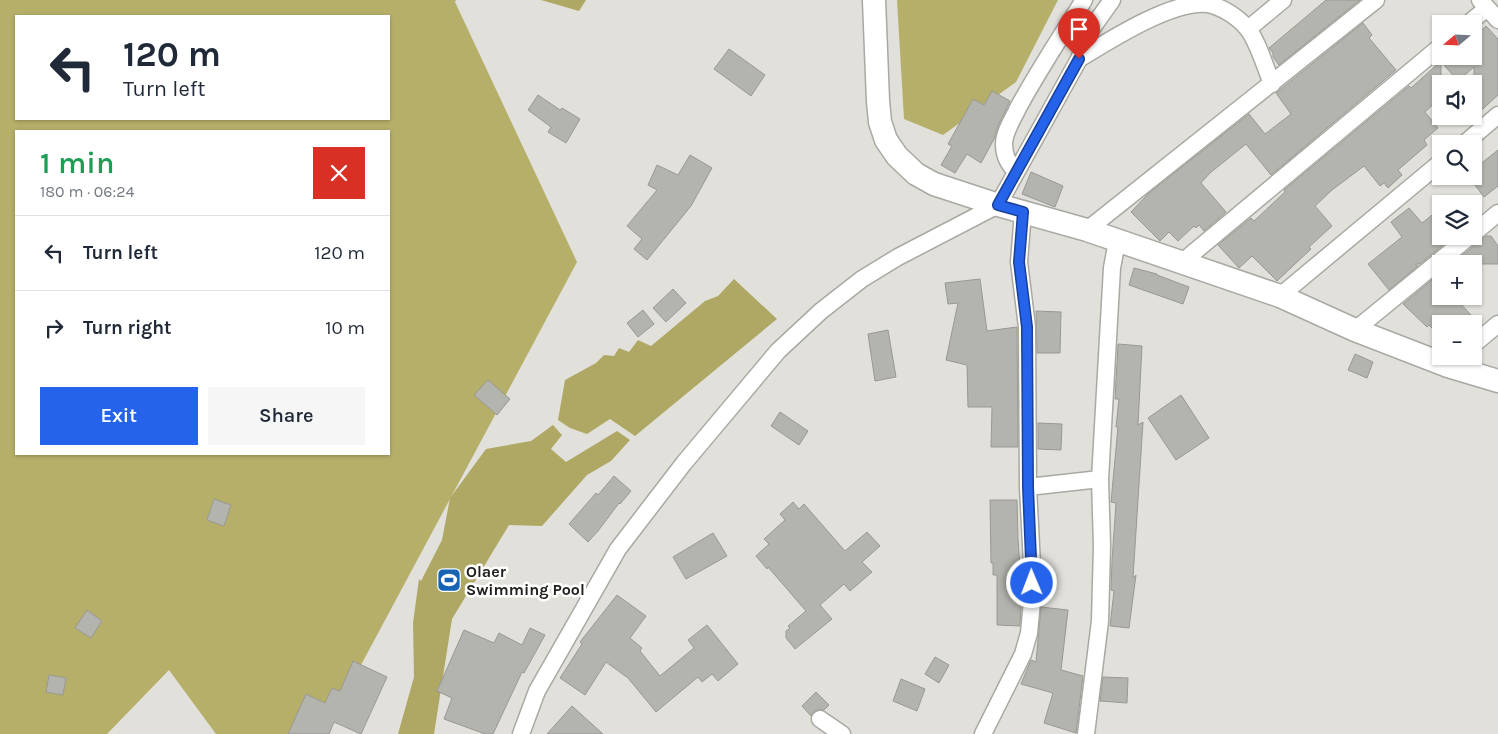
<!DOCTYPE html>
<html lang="en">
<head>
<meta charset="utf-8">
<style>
	:root { --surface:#fff; --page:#f6f6f7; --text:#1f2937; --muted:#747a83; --line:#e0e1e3; --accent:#2563eb }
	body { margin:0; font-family:Karla,sans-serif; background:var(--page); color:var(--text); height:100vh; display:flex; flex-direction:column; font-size:19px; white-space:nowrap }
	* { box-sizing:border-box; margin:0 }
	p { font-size:16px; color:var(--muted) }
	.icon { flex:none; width:28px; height:28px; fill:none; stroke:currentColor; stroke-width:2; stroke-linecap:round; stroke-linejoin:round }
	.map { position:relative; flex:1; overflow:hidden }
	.side { position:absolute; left:15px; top:130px; width:375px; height:325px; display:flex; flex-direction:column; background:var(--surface); border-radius:0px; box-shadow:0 1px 4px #0004 }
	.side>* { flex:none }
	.guide { position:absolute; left:15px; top:15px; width:375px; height:105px; border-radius:0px; box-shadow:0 1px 4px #0004; background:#fff; color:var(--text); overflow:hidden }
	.needle { width:32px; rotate:251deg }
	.controls { position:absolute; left:1432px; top:15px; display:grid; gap:10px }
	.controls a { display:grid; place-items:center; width:50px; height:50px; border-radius:0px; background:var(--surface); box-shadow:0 1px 4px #0004; font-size:25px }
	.pin { position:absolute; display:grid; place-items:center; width:42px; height:42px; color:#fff; margin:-51px -21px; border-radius:50% 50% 50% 0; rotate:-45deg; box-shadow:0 0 5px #0007 }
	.pin .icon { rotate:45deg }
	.me { position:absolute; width:55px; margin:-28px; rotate:359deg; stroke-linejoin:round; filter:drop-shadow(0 0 4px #0008) }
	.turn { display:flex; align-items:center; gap:18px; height:105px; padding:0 25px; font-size:22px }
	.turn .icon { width:65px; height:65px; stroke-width:2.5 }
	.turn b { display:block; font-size:35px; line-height:42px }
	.round { display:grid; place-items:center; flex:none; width:52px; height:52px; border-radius:0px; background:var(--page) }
	.summary { display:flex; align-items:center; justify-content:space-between; height:85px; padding:0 25px }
	h1 { font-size:30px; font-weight:600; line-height:38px; color:#1e9e55 }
	.primary-button { display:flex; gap:10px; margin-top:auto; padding:10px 25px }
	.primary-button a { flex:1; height:58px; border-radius:0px; background:var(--accent); color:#fff; font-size:20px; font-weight:600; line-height:58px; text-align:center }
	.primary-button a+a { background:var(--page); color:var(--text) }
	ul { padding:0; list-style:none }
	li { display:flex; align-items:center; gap:15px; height:75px; padding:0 25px; border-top:1px solid var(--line) }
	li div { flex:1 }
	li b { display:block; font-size:19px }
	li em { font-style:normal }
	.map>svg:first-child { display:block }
	.forest { fill:#b6af6a; fill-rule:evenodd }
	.water { fill:#afa864 }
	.building { fill:#b4b4ae; stroke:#999892 }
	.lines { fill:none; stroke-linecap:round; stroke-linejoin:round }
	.minor-casing { stroke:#a9a9a3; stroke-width:19 }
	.secondary-casing { stroke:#a9a9a3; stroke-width:25 }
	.minor { stroke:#fff; stroke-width:16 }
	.secondary { stroke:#fff; stroke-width:22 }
	.route-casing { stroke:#184099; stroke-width:12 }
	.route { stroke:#2563eb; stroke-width:9 }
	.labels { text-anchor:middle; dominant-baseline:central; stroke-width:5; stroke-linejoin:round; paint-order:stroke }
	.poi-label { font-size:16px; font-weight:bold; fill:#20201e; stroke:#fffffe; text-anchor:start }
</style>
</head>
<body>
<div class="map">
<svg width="1498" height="734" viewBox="0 0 1498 734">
	<rect width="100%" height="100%" fill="#e1e0da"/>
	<path class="forest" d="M0 0H456L455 2 577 262 324 734H216L169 670 107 734H0ZM16 16H389V119H16ZM16 131H389V454H16Z
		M897 0H1058L1016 82 943 135 904 119Z"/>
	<path class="water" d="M541 0H586L579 11Z
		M734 279 777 319 635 436 610 419 587 434 570 428 558 420 565 380 596 363 604 355 614 356 619 348 629 352 638 340 651 346 705 301 718 296Z
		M553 425 562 435 551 449 566 462 617 431 630 440 611 461 587 475 542 526 509 525 452 619 434 734H398L414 677 413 623 419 579 421 581 442 540 450 498 486 449 531 441Z"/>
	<path class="building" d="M1326 0H1360L1279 65 1273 57V53L1269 48Z
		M1363 23 1372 35 1369 38 1396 70 1271 175 1246 144 1210 173 1201 183 1226 212 1204 231 1199 225 1196 228 1194 226 1178 241 1169 232 1160 241 1131 212 1149 193 1249 114 1265 134 1291 114 1276 93Z
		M1486 26 1498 39V95L1474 117V67L1458 81 1443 64 1452 56H1474V37Z
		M729 49 765 75 751 96 714 69Z
		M1441 61V97L1425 112 1438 128 1424 140 1427 145 1398 170 1402 175 1388 188 1384 183 1380 186 1364 166 1332 190 1315 206 1332 226 1309 247 1311 249 1277 281 1252 256 1239 268 1218 245 1251 218 1254 221 1285 192 1284 190 1409 86 1411 88Z
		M992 91 1010 101 998 126 994 139 981 163 967 154 955 173 941 165 952 146 948 144 973 99 984 105Z
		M538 95 560 110 562 108 580 119 566 143 548 132 551 127 528 110Z
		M1498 150V186L1484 197 1472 181 1475 178 1474 169Z
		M690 155 712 168 691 206 647 260 634 249 642 239 627 226 657 190 648 185 657 165 678 175Z
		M1031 172 1063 186 1055 207 1022 194Z
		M1409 208 1422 223 1441 208V236H1454L1420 264H1415L1418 266 1389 290 1368 264 1402 237 1391 222Z
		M1486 236H1491L1498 246V264H1452Z
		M1134 268 1157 274V275L1189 287 1183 304 1129 285Z
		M980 279 987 331 1017 327 1018 447H991L992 407H968L967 365 946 360 958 303 948 304 945 283Z
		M1432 280 1441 289V296H1449L1456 303 1458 301 1471 315 1463 324H1441V337L1429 325 1427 327 1403 304Z
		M673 289 686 303 666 322 653 308Z
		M643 310 654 324 638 337 627 323Z
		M1036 311 1061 312 1060 353H1037Z
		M888 330 896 377 875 381 868 334Z
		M1118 344 1142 346 1138 425 1143 422 1133 578 1136 575 1129 628 1110 626 1114 591 1111 590 1112 561 1116 503 1111 502 1118 427H1116L1119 399H1115Z
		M1355 354 1373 362 1367 378 1348 370Z
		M488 380 510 399 497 415 474 395Z
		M1181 395 1209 438 1176 460 1148 418Z
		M780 412 808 431 799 445 771 426Z
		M1038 423 1062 424 1061 450 1038 449Z
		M614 476 631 491 620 504 619 503 598 531 588 542 569 524 596 493 598 495Z
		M214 499 231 505 224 526 207 520Z
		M990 500H1017L1018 539 1021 582H1022L1020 626 997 625V575H993V563H991Z
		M793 502 799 509 804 504 845 551 867 532 880 546 862 562 872 572 850 591 844 584 820 605 832 619 795 649 786 638V631L790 628 788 626 806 611 768 567 767 569 756 556 769 544 764 539 785 520 780 514Z
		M713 533 727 556 686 579 673 557Z
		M617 595 646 616 630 638 642 648 640 651 660 676 694 648 688 640 707 625 738 664 718 681 712 674 702 682 698 677 656 712 628 678 606 662 585 695 560 678 582 644 580 642Z
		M1041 607 1068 610 1061 670 1083 676 1076 733 1044 723 1053 693 1021 684 1031 660 1036 662Z
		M87 610 102 621 91 638 75 628Z
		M530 628 545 635 524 673 522 672 493 734H485L444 719 452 698 437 691 464 630 494 643 499 633 522 645Z
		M935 657 949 665 939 683 925 674Z
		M353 661 387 677 361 734 334 722 329 734H288L306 694 325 703 332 688 340 691Z
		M49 675 66 678 63 695 46 692Z
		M1103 677 1128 678 1127 703 1100 701Z
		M901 679 925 689 917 711 893 701Z
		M816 692 829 705 824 710H815L811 716 802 706Z
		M572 706 603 734H547Z"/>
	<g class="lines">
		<g class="minor-casing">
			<path id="minor" d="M1480 0 1498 20
				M1468 24 1487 8
				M1248 29 1283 0
				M1079 59C1110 40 1172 0 1208 4 1222 7 1238 17 1247 28 1257 39 1266 69 1272 84
				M1464 144 1498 115
				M1016 171C1008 164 1004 154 1004 144 1004 132 1013 119 1018 108 1038 71 1061 36 1084 0
				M1023 212 1019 262 1027 327 1028 487
				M1087 230 1376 0
				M1474 233 1498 213
				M1181 263 1441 46
				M1280 296 1441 162
				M1355 330 1470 236
				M1474 344 1498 324
				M820 719 842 734
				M521 734 537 691 618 549 684 463 778 351 821 311 862 279 898 257 998 205 1079 59 1090 31 1112 0
				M983 734 1023 654 1029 633 1032 601V565L1028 487 1100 479
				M1086 734 1100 621 1102 546 1100 479 1112 268 1117 241"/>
		</g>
		<g class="secondary-casing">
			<path id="secondary" d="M874 0 878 101 880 122 886 140 897 156 916 174 934 184 998 205 1087 230 1280 296 1355 330 1448 366 1498 381"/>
		</g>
		<use href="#minor" class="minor"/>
		<use href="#secondary" class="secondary"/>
	</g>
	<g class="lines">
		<g class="route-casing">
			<path id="route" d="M1032 583 1028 487 1027 327 1019 262 1023 212 998 205 1079 59"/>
		</g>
		<use href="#route" class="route"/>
	</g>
	<defs>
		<g id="stadium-square" transform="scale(1.25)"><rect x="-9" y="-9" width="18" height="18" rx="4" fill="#1664b3" stroke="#fffffe"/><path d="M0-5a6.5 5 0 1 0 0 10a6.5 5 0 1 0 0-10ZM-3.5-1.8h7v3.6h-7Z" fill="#fff"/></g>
	</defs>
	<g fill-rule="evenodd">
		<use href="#stadium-square" x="449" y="580"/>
	</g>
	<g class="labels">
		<g class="poi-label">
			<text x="466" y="571">Olaer<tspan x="466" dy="18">Swimming Pool</tspan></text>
		</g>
	</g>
</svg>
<div class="controls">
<a><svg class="needle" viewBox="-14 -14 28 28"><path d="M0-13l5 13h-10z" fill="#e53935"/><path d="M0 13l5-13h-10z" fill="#747a83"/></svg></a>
<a><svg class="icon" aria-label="sound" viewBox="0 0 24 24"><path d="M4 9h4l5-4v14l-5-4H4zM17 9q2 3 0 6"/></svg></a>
<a><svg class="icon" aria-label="search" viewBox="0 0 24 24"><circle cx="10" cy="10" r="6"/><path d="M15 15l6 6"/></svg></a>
<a><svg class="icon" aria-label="layers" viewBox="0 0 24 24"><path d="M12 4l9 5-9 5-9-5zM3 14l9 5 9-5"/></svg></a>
<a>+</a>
<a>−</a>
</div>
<div class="pin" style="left:1079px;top:59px;background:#d93025"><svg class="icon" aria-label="arrive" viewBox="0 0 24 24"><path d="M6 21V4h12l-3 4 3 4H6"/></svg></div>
<svg class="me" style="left:1032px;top:583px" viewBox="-20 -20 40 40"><circle r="17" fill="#2563eb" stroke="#fff" stroke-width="3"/><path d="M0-11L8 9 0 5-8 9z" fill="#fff"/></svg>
<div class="guide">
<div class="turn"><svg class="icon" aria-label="left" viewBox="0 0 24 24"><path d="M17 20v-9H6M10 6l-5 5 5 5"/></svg><div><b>120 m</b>Turn left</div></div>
</div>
<section class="side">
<div class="summary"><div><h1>1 min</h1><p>180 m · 06:24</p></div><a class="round" style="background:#d93025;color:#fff"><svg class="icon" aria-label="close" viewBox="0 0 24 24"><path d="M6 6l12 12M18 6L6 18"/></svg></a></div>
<ul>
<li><svg class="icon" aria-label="left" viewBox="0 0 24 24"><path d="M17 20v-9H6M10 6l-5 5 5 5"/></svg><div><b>Turn left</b></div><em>120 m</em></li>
<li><svg class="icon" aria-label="right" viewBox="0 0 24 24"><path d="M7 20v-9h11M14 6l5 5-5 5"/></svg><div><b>Turn right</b></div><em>10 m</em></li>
</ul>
<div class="primary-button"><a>Exit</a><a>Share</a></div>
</section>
</div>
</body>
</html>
